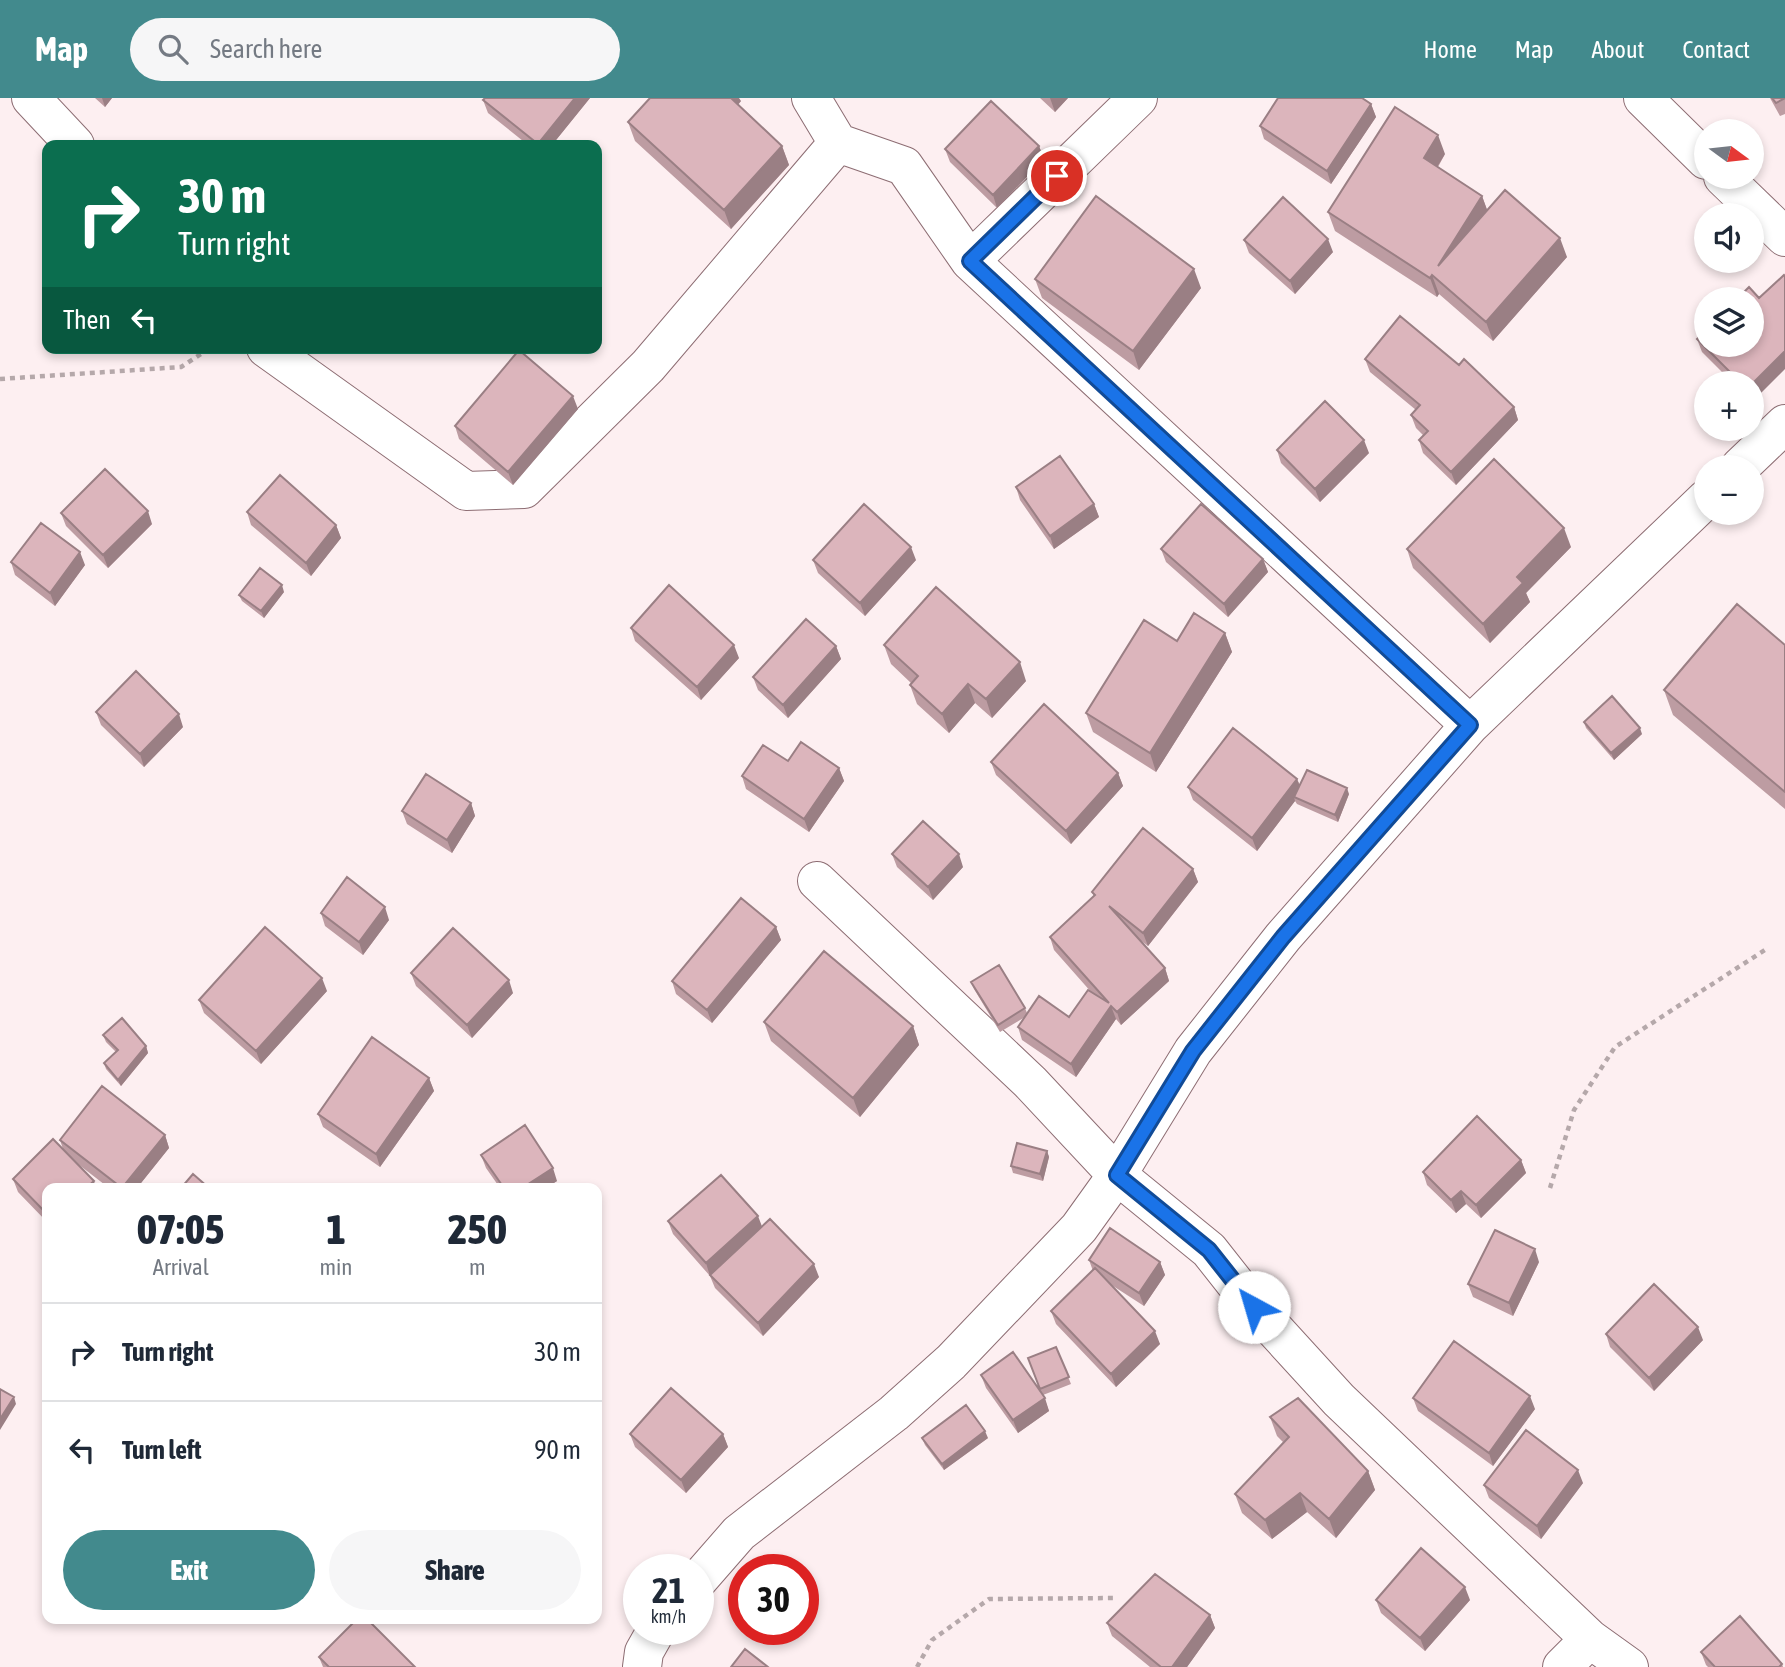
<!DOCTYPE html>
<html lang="en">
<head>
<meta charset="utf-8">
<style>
	:root { --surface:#fff; --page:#f6f6f7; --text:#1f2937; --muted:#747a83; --line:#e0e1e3; --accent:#428a8d }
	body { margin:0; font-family:"Asap Condensed",sans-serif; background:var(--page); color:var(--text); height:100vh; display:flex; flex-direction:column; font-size:26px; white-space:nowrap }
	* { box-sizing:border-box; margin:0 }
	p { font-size:23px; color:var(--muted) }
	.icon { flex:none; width:38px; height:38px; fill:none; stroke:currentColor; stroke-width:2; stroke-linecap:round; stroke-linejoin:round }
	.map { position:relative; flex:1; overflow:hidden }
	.sheet { position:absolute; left:42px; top:1085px; width:560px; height:441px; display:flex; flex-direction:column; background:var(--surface); border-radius:14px; box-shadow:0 4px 10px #0003 }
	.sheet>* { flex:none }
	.banner { position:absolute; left:42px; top:42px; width:560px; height:214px; border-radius:14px; box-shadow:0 4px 10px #0003; background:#0b6e4f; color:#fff; overflow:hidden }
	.needle { width:46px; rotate:105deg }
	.controls { position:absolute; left:1694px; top:21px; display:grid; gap:14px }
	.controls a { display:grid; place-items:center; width:70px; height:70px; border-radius:50%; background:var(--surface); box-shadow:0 4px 10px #0003; font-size:35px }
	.speed { position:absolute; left:623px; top:1456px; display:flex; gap:14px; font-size:35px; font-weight:700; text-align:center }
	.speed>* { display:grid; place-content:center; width:91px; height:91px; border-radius:50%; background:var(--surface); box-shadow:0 4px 10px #0003; line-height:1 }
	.speed small { font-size:18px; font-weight:400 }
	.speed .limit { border:10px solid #d22; background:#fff; color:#111 }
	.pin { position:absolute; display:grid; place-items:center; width:60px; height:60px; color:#fff; margin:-30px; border:4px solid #fff; border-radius:50%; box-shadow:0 2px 7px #0007 }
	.me { position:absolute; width:77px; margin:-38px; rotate:321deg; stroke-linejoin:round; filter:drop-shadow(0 0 5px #0008) }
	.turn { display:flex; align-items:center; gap:24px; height:147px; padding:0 21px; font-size:32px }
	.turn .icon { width:91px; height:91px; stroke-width:2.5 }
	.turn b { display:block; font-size:49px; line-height:60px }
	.then { display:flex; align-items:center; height:66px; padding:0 21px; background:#0003; gap:14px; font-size:26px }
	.eta { display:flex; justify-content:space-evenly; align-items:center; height:119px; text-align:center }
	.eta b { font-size:42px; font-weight:800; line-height:49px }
	.action { display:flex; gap:14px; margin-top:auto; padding:14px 21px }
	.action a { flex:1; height:80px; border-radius:42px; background:var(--accent); color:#fff; font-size:28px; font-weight:800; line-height:80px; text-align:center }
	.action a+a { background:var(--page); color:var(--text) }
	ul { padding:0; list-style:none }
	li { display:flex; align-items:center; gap:21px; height:98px; padding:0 21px; border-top:2px solid var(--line) }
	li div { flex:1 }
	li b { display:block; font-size:26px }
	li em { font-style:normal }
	header { display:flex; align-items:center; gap:42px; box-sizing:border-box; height:98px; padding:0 35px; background:var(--accent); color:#fff }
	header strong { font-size:33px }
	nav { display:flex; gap:38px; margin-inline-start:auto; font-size:24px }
	.search { width:490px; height:63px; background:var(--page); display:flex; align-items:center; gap:18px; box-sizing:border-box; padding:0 24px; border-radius:38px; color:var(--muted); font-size:26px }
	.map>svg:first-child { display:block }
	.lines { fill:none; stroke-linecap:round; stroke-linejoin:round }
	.minor-casing { stroke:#8d6d73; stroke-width:40 }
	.path { stroke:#b5a8aa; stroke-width:4.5; stroke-dasharray:5 5; stroke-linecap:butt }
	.minor { stroke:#fff; stroke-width:38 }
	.wall { fill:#bd9ca2 }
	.shaded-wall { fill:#9a7f84 }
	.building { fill:#dcb5bc; stroke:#9a7f84; stroke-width:2 }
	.route-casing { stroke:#114b97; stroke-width:18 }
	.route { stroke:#1a73e8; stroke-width:12 }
</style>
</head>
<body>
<header>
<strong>Map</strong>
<div class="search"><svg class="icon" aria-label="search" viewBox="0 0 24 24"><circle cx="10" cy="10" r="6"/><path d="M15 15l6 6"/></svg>Search here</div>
<nav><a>Home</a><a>Map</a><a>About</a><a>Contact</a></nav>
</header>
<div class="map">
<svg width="1785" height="1569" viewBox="0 0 1785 1569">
	<rect width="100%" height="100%" fill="#fdeff1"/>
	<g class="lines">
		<g class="minor-casing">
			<path id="minor" d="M31 0 75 47
				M811 0 838 45
				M1643 0 1706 62
				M1723 79 1785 139
				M970 163 1470 627
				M266 250 466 393 524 391 648 268 838 45 904 68 970 163 1138 0
				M1740 369 1785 326
				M698 1482 739 1435 894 1315 951 1264 1079 1130 1117 1077 1030 984 817 783
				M1590 1541 1339 1302 1254 1209 1209 1152 1117 1077 1193 953 1283 839 1470 627 1706 401
				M642 1569 644 1554 657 1531
				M1562 1569 1590 1541 1629 1569"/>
		</g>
		<path class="path" d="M0 281 181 269 210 250
			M1550 1090 1574 1012 1615 949 1768 850
			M917 1569 932 1542 989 1501 1114 1500"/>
		<use href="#minor" class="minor"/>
	</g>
	<path class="wall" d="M95 0H112L105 9Z
		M590 0 552 47H528L488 15 483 2Z
		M1040 0H1068L1055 14Z
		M1770 0H1785V16L1780 18Z
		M741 3 738 7 782 48 789 67 731 131 635 43 628 24Z
		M1371 6 1376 19 1331 86 1264 41 1260 28Z
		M1039 48 1044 61 997 110 950 64 945 51Z
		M1445 56 1438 69 1482 98 1487 112 1567 159 1493 243 1439 196 1437 199 1335 133 1328 114Z
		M1244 142 1333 154 1295 196 1249 155Z
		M1035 181 1201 190 1139 272 1042 200Z
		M1759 200 1752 304V285H1733L1702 254 1697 241Z
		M1365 261 1459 267 1514 309 1518 322 1456 387 1423 355 1419 342 1423 337 1416 330 1411 317 1416 312 1370 274Z
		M578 311 513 387 459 341 455 328Z
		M1277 352 1369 355 1320 404 1281 365Z
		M1016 389 1094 406 1099 419 1054 451 1020 402Z
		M247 414 336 427 341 440 311 478 251 427Z
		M61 415 152 426 108 470 66 428Z
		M1571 449 1526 495 1530 504 1490 545 1413 470 1407 451Z
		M1161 451 1263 461 1268 474 1228 519 1166 464Z
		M813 462H916L865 518 818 475Z
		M11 464 85 467 55 508 15 477Z
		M284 494 264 520 242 503 239 497Z
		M631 530 739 560 701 602 635 543Z
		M1225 535 1232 554 1156 674 1093 634 1086 615 1177 543Z
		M884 547 1026 583 992 620 975 605 949 635 917 606 910 587 911 585 891 566Z
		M1785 547V711L1673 617 1664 592Z
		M836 548 841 561 788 620 758 592 753 579Z
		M96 614 183 629 144 669 101 627Z
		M1584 624 1642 636 1614 662 1586 630Z
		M788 663 839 670 844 683 809 734 746 691 742 678Z
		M991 664 1118 675 1123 688 1071 746 996 677Z
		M1297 681 1300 687 1349 696 1338 724 1297 706 1295 703 1257 753 1193 702 1188 689Z
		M471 705 475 718 452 755 407 726 402 713Z
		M892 756 963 769 933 802 897 769Z
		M1193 771 1198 784 1148 848 1136 839 1165 870 1169 883 1121 927 1116 921 1076 979 1022 942 1018 929 1025 919 1000 934 974 891 971 884 1025 910 1027 915 1069 919 1092 895 1054 852 1050 839 1094 798 1092 794Z
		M321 815 389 822 363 857 325 828Z
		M776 829 781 842 712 925 676 896 672 883Z
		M411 875 513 895 472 940 416 888Z
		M327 893 261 966 204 915 199 902Z
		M764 924 913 928 919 947 860 1019 771 943Z
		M103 937 146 948 148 955 121 988 106 971 104 965 116 954 106 944Z
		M429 980 434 993 380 1069 323 1029 318 1016Z
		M165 1037 169 1050 137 1090H109L74 1063 47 1090V1124L18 1094 13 1081 63 1051 60 1042Z
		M1047 1053 1049 1059 1043 1083 1013 1075 1011 1068Z
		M481 1057 557 1083 546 1090H500L486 1070Z
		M1521 1062 1526 1075 1481 1120 1466 1106 1456 1115 1427 1087 1423 1074Z
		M668 1123 762 1129 819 1179 763 1238 715 1190 710 1178 673 1136Z
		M1089 1162 1160 1164 1165 1177 1144 1208 1110 1186 1160 1246 1116 1289 1056 1226 1051 1213 1093 1173Z
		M1539 1164 1513 1218 1473 1199 1468 1186Z
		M1606 1236 1703 1242 1654 1293 1610 1249Z
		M1056 1249 1071 1286 1043 1297 1049 1313 1018 1335 986 1290 981 1277 1041 1295 1028 1260Z
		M1413 1300 1535 1311 1493 1368 1418 1313Z
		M1270 1319 1368 1373 1375 1392 1336 1440 1307 1414 1272 1441 1242 1415 1235 1396 1283 1344 1277 1338Z
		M630 1336H723L728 1349 686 1395 635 1349Z
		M922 1340H988L944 1372 925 1347Z
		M1583 1385 1541 1441 1489 1400 1484 1387Z
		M1376 1502H1470L1425 1553 1381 1515Z
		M1210 1517 1215 1530 1187 1569H1150L1112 1538 1107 1525Z
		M1701 1554 1782 1566 1783 1569H1708L1706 1567Z
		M319 1559 415 1569H323Z"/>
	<path class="shaded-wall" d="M102 0H112L105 9Z
		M575 0H590L552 47H538V46Z
		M727 0H739L741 3 732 13Z
		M1050 0H1068L1055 14Z
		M1371 6 1376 19 1331 86 1327 73Z
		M1438 37 1445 56 1431 79 1424 60Z
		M782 48 789 67 731 131 724 112Z
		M1039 48 1044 61 997 110 993 97Z
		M1482 98 1489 117 1438 168Z
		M1560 140 1567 159 1493 243 1486 224Z
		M1328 141 1333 154 1295 196 1290 183Z
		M1194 171 1201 190 1139 272 1133 253Z
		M1432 177 1439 196 1437 199 1430 180Z
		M1785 253V271L1752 304V286Z
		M573 298 578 311 513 387 508 374Z
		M1514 309 1518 322 1456 387 1451 374Z
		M1364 342 1369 355 1320 404 1315 391Z
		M1094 406 1099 419 1054 451 1050 438Z
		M148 413 152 426 108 470 103 457Z
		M336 427 341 440 311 478 306 465Z
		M1564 430 1571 449 1526 495 1530 504 1490 545 1483 526 1517 479Z
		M911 449 916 462 865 518 860 505Z
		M80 454 85 467 55 508 50 495Z
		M1263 461 1268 474 1228 519 1224 506Z
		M282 487 284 494 264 520 261 513Z
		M1225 535 1232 554 1156 674 1150 655Z
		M734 547 739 560 701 602 697 589Z
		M836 548 841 561 788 620 783 607Z
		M1020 564 1026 583 992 620 986 601Z
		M968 586 975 605 949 635 942 616Z
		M179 616 183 629 144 669 140 656Z
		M1640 630 1642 636 1614 662 1611 655Z
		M839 670 844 683 809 734 804 721Z
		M1118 675 1123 688 1071 746 1066 733Z
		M1297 681 1302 694 1294 699 1295 703 1257 753 1252 740Z
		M1347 690 1349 696 1338 724 1335 717Z
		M471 705 475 718 452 755 447 742Z
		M959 756 963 769 933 802 928 789Z
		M1193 771 1198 784 1148 848 1143 835Z
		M385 809 389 822 363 857 359 844Z
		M776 829 781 842 712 925 707 912Z
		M1165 870 1169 883 1121 927 1117 914Z
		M322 880 327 893 261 966 256 953Z
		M509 882 513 895 472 940 467 927Z
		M1111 908 1116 921 1076 979 1071 966Z
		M913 928 919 947 860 1019 853 1000Z
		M146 948 148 955 121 988 118 982Z
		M429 980 434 993 380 1069 376 1056Z
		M165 1037 169 1050 137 1090H122Z
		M1047 1053 1049 1059 1043 1083 1040 1076Z
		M1521 1062 1526 1075 1481 1120 1476 1107Z
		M553 1070 557 1083 546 1090H522Z
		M94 1083 96 1090H86Z
		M1461 1093 1466 1106 1456 1115 1451 1102Z
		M758 1118 763 1131 710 1178 706 1165Z
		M1535 1151 1539 1164 1513 1218 1509 1205Z
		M1160 1164 1165 1177 1144 1208 1139 1195Z
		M814 1166 819 1179 763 1238 758 1225Z
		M1698 1229 1703 1242 1654 1293 1649 1280Z
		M1155 1233 1160 1246 1116 1289 1111 1276Z
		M1530 1298 1535 1311 1493 1368 1489 1355Z
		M14 1299 16 1306 0 1332V1321Z
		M1045 1300 1049 1313 1018 1335 1013 1322Z
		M985 1333 988 1340 944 1372 942 1366Z
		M723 1336 728 1349 686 1395 681 1382Z
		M1578 1372 1583 1385 1541 1441 1537 1428Z
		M1368 1373 1375 1392 1336 1440 1329 1421Z
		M1300 1395 1307 1414 1272 1441 1265 1422Z
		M1465 1489 1470 1502 1425 1553 1420 1540Z
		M1210 1517 1215 1530 1187 1569H1172Z"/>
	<path class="building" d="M485 0H575L538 46 483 2Z
		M650 0H731L782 48 724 112 628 24Z
		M1278 0H1362L1371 6 1327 73 1260 28Z
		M1772 0H1785L1776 5Z
		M991 3 1039 48 993 97 945 51Z
		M1395 9 1438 37 1424 60 1482 98 1438 168 1505 92 1560 140 1486 224 1432 177 1430 180 1328 114Z
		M1096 98 1194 171 1133 253 1035 181Z
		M1283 99 1328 141 1290 183 1244 142Z
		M1784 177 1785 178V253L1752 286V285H1741L1697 241 1706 232V247H1752V201H1737L1749 189 1759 200Z
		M1400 218 1459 267 1464 261 1514 309 1451 374 1419 342 1428 333 1411 317 1420 307 1365 261Z
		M519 252 573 298 508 374 455 328Z
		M1325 303 1364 342 1315 391 1277 352Z
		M1060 358 1094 406 1050 438 1016 389Z
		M1494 361 1564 430 1517 479 1523 485 1483 526 1407 451Z
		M105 371 148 413 103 457 61 415Z
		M280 377 336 427 306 465 247 414Z
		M864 406 911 449 860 505 813 462Z
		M1201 406 1263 461 1224 506 1161 451Z
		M41 425 80 454 50 495 11 464Z
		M260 470 282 487 261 513 239 497Z
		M669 487 734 547 697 589 631 530Z
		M936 489 1020 564 986 601 968 586 942 616 910 587 918 578 884 547Z
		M1737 506 1785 547V694L1664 592Z
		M1194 515 1225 535 1150 655 1086 615 1144 522 1177 543Z
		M806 521 836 548 783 607 753 579Z
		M136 573 179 616 140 656 96 614Z
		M1612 598 1640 630 1611 655 1584 624Z
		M1044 606 1118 675 1066 733 991 664Z
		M1233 630 1297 681 1252 740 1188 689Z
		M801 644 839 670 804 721 742 678 763 647 788 663Z
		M1307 672 1347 690 1335 717 1294 699Z
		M426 676 471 705 447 742 402 713Z
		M923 723 959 756 928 789 892 756Z
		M1143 730 1193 771 1143 835 1109 808 1165 870 1117 914 1111 908 1071 966 1018 929 1039 898 1069 919 1088 892 1109 905 1050 839 1095 797 1092 794Z
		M347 779 385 809 359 844 321 815Z
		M741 800 776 829 707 912 672 883Z
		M265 829 322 880 256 953 199 902Z
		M453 830 509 882 467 927 411 875Z
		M824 853 913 928 853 1000 764 924Z
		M999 867 1025 910 998 927 971 884Z
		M122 920 146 948 118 982 104 965 118 952 103 937Z
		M372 939 429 980 376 1056 318 1016Z
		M102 988 165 1037 122 1090 60 1042Z
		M1477 1018 1521 1062 1476 1107 1461 1093 1451 1102 1423 1074Z
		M525 1027 553 1070 522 1090H504L481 1057Z
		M53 1041 94 1083 86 1090H47V1116L13 1081Z
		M1017 1045 1047 1053 1040 1076 1011 1068Z
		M193 1076 209 1090H181Z
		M721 1077 758 1118 706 1165 668 1123Z
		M770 1121 814 1166 758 1225 710 1177Z
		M1110 1130 1160 1164 1139 1195 1089 1162Z
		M1495 1132 1535 1151 1509 1205 1468 1186Z
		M1095 1170 1155 1233 1111 1276 1051 1213Z
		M1654 1186 1698 1229 1649 1280 1606 1236Z
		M1454 1243 1530 1298 1489 1355 1413 1300Z
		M1056 1249 1069 1279 1040 1291 1028 1260Z
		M1013 1254 1045 1300 1013 1322 981 1277Z
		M671 1290 723 1336 681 1382 630 1336Z
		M0 1291 14 1299 0 1321Z
		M1298 1300 1368 1373 1329 1421 1300 1395 1265 1422 1235 1396 1289 1339 1270 1319Z
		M966 1307 985 1333 942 1366 922 1340Z
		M1526 1332 1578 1372 1537 1428 1484 1387Z
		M1421 1450 1465 1489 1420 1540 1376 1502Z
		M1155 1476 1210 1517 1172 1569H1161L1107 1525Z
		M1740 1518 1782 1566 1779 1569H1715L1701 1554Z
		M357 1521H367L415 1569H329L319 1559Z
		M745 1551 768 1569H731Z"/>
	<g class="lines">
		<g class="route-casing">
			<path id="route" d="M1057 78 970 163 1470 627 1283 839 1193 953 1117 1077 1209 1152 1254 1209"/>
		</g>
		<use href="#route" class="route"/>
	</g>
</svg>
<div class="controls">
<a><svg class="needle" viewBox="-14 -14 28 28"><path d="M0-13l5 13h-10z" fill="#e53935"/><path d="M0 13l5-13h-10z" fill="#747a83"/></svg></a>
<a><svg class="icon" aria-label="sound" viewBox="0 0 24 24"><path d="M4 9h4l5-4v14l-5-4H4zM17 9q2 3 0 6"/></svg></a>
<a><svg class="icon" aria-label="layers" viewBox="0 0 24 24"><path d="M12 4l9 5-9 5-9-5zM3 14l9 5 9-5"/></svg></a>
<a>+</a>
<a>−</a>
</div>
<div class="speed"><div>21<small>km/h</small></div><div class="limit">30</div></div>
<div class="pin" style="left:1057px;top:78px;background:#d93025"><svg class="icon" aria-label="arrive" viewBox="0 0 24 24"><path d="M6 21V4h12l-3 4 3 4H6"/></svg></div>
<svg class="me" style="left:1254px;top:1209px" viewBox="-20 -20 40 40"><circle r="19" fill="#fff"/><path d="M0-13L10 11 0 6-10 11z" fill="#1a73e8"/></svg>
<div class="banner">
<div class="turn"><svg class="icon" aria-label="right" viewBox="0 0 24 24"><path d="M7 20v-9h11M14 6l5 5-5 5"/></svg><div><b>30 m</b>Turn right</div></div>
<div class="then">Then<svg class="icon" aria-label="left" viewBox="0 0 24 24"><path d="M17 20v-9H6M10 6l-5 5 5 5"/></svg></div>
</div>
<section class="sheet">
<div class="eta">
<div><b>07:05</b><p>Arrival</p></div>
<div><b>1</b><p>min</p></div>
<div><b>250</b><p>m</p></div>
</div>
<ul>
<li><svg class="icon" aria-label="right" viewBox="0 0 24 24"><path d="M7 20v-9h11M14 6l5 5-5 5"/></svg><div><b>Turn right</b></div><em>30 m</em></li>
<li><svg class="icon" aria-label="left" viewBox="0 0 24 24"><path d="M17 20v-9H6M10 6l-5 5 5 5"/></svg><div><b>Turn left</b></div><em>90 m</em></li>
</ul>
<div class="action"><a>Exit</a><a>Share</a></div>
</section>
</div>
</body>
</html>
